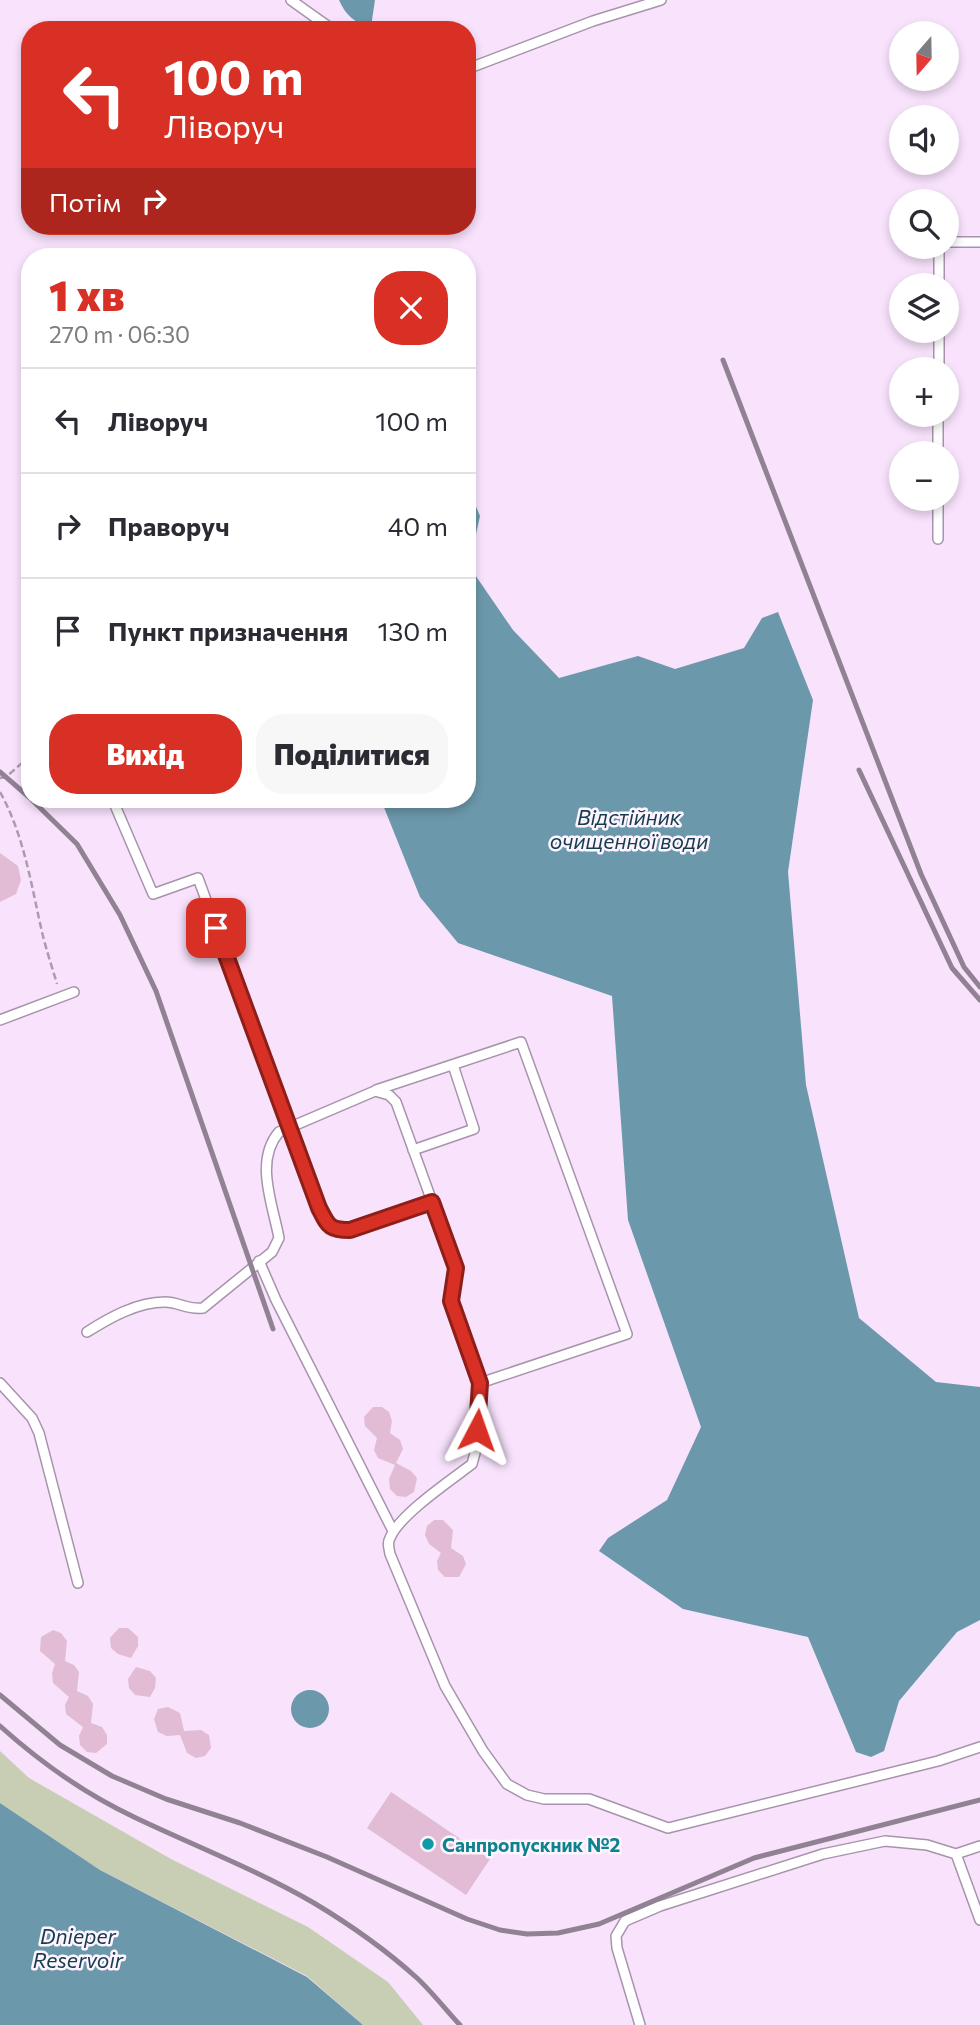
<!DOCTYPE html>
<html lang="uk">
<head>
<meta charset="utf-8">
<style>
	:root { --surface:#fff; --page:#f7f7f7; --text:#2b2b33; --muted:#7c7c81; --line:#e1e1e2; --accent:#d93025 }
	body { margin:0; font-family:Commissioner,sans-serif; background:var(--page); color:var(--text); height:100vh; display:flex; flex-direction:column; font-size:26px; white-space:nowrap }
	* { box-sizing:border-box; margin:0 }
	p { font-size:23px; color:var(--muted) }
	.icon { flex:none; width:38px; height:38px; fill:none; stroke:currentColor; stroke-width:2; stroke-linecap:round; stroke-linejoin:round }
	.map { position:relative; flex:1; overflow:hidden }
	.panel { position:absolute; left:21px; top:248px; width:455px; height:560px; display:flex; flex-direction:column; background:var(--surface); border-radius:28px; box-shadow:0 4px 10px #0003 }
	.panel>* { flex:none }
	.banner { position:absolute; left:21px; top:21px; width:455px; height:214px; border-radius:28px; box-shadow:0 4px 10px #0003; background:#d93025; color:#fff; overflow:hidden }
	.needle { width:46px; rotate:200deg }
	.tools { position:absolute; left:889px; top:21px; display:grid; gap:14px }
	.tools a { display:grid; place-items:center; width:70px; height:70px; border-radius:50%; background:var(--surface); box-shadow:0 4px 10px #0003; font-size:35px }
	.pin { position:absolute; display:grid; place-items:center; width:60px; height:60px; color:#fff; margin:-30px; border-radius:14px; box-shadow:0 4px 10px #0006 }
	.me { position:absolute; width:77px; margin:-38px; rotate:4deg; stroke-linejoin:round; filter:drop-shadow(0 0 5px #0008) }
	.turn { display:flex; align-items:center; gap:24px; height:147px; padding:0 28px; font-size:32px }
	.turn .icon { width:91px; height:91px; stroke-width:2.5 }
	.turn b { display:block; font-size:49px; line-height:60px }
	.then { display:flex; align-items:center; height:66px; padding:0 28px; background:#0003; gap:14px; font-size:26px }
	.round { display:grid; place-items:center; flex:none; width:74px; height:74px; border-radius:28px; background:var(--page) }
	.head { display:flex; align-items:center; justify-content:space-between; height:119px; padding:0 28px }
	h1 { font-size:42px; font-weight:800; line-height:52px; color:var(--accent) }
	.action { display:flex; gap:14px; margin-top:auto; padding:14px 28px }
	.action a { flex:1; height:80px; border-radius:28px; background:var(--accent); color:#fff; font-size:28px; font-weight:800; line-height:80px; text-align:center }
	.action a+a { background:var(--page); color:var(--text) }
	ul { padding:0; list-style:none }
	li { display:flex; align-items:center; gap:21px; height:105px; padding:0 28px; border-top:2px solid var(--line) }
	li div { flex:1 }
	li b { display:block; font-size:26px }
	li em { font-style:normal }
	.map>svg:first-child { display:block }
	.green { fill:#c8ceb4 }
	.water { fill:#6c98ab }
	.building { fill:#e2bbd4 }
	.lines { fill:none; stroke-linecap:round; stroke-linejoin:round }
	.service-casing { stroke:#a793ac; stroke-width:12 }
	.path { stroke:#ac9baf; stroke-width:2.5; stroke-dasharray:7 3.5; stroke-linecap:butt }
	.service { stroke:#fff; stroke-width:9 }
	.rail { stroke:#908293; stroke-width:5 }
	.route-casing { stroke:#8d1f18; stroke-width:18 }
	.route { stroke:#d93025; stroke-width:12 }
	.culture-dot { fill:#0f9aa8; stroke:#fdf4ff; stroke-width:2.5 }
	.labels { text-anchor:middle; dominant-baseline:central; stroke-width:5; stroke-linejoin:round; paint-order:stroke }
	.culture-label { font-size:19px; font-weight:bold; fill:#0d838f; stroke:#fdf4ff; text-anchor:start }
	.water-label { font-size:21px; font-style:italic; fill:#153d4c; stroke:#fdf4ff }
</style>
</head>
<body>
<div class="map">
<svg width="980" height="2025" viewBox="0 0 980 2025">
	<rect width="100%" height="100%" fill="#f8e2fc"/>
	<path class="green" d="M0 1751 29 1778 171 1859 308 1927 388 1982 423 2025H363L307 1976 100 1870 0 1803Z"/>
	<path class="water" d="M339 0H375L371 27C355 23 346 16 339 0Z
		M467 485 480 516 469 566 513 630 559 678 638 656 675 669 744 648 762 618 778 612 813 700 788 872 806 1085 859 1318 936 1382 980 1387V1620L957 1632 899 1701 884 1751 871 1757 856 1752 808 1637 683 1609 599 1551 608 1538 667 1500 701 1427 628 1220 612 996 458 943 420 897 381 800H467Z
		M291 1709a19 19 0 1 1 38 0a19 19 0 1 1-38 0Z
		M0 1803 100 1870 307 1977 363 2025H0Z"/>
	<path class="building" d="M0 853 18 866 21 880 16 894 0 902Z
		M373 1407H382L389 1412 392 1421 390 1433 400 1440 403 1449 396 1463 411 1471 417 1478 414 1492 406 1497 397 1496 390 1489 389 1479 395 1465 378 1458 374 1450 377 1438 365 1426 364 1417Z
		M434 1520H443L453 1530 451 1548 463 1556 466 1564 459 1577H445L438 1570 437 1561 441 1553 429 1544 425 1535 427 1526Z
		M119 1628H128L138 1637V1646L131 1658 118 1654 111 1648 110 1638Z
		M53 1630 61 1633 67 1641 65 1661 74 1665 79 1672 77 1691 88 1696 93 1704 91 1723 102 1727 107 1735V1744L96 1753 87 1752 80 1745 79 1736 83 1727 66 1714 65 1705 69 1697 53 1683 52 1673 55 1664 40 1651 41 1637Z
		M136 1667 150 1671 156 1678 155 1688 150 1697 135 1695 129 1688 128 1679Z
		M168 1707 180 1713 184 1731 201 1730 209 1735 211 1748 205 1756 196 1758 187 1753 180 1735 167 1736 158 1732 154 1719 158 1709Z
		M391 1792 490 1859 466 1895 367 1828Z"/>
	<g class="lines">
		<g class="service-casing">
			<path id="service" d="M291 0 333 30
				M467 69 593 21 661 0
				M947 242H980
				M939 285V247
				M939 369V331
				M938 453V415
				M938 539V499
				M114 803 153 894 198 878 319 1208C328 1225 328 1230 350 1229L432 1202
				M0 1020 74 992
				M376 1090 521 1042 627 1334 480 1383
				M413 1150 474 1129 453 1065
				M259 1261 276 1300 393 1531
				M87 1332C109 1318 137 1302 165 1302 179 1302 187 1310 203 1308L272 1252 279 1238C273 1205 254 1161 279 1132L375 1091 389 1095 396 1102 456 1268 451 1301 480 1383 475 1453 472 1464C451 1480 399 1515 390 1538 387 1543 389 1548 390 1554L445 1686 483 1751 507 1784 527 1795 544 1799H589L668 1828 938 1761 980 1747
				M0 1383 32 1418 39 1433 78 1583
				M980 1846 956 1854 980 1920
				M640 2025 617 1948 616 1936 625 1921 660 1906 823 1854 885 1841 927 1845 956 1854"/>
		</g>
		<path class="path" d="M0 778 6 777 30 756
			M0 792C24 835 31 884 42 932 46 949 52 967 57 984"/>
		<use href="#service" class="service"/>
		<path class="rail" d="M723 360 921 874 964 967 980 987
			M859 770 952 968 980 1000
			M0 772 30 798
			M32 800 77 844 120 915 156 991 273 1329
			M0 1695 60 1745 112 1776 166 1799 240 1823 327 1857 467 1919 500 1930 527 1934 558 1933 599 1924 754 1858 980 1800
			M0 1726C40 1762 87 1795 136 1818 195 1846 257 1870 314 1903 349 1924 386 1950 417 1978 432 1992 446 2010 460 2025"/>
	</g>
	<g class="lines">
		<g class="route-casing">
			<path id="route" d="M216 928 319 1208C328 1225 328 1230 350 1230L432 1202 456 1268 451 1301 480 1383 477 1430"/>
		</g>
		<use href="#route" class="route"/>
	</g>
	<circle class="culture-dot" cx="428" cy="1844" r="7"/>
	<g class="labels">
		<g class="culture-label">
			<text x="442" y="1844">Санпропускник №2</text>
		</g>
		<g class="water-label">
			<text x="629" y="816">Відстійник<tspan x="629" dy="24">очищенної води</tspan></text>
			<text x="78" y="1935">Dnieper<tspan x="78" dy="24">Reservoir</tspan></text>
		</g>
	</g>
</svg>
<div class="tools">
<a><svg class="needle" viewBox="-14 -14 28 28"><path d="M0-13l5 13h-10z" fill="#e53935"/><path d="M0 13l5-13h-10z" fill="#7c7c81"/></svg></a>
<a><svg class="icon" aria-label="sound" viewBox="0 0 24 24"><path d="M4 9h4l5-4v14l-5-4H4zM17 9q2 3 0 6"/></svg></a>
<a><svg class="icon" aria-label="search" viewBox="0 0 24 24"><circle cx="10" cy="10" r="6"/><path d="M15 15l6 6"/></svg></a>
<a><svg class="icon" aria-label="layers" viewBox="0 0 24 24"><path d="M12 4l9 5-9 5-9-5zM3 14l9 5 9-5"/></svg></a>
<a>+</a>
<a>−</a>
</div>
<div class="pin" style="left:216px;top:928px;background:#d93025"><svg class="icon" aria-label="arrive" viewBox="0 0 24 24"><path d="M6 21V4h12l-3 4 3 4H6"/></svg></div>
<svg class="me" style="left:477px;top:1430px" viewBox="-20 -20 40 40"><path d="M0-17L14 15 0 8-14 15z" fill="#d93025" stroke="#fff" stroke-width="4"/></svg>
<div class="banner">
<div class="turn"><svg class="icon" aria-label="left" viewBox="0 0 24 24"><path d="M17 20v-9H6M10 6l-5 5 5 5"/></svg><div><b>100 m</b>Ліворуч</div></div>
<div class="then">Потім<svg class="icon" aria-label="right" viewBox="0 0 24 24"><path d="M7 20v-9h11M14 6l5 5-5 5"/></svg></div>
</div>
<section class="panel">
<div class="head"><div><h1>1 хв</h1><p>270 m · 06:30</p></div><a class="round" style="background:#d93025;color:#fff"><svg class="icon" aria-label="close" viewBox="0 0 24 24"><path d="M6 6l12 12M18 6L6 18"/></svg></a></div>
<ul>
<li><svg class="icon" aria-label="left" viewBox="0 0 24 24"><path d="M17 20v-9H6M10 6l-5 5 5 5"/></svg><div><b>Ліворуч</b></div><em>100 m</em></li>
<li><svg class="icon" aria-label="right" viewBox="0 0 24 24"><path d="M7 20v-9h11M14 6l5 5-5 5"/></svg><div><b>Праворуч</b></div><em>40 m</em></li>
<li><svg class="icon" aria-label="arrive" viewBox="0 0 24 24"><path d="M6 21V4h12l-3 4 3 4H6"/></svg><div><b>Пункт призначення</b></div><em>130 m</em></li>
</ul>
<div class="action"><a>Вихід</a><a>Поділитися</a></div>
</section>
</div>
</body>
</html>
